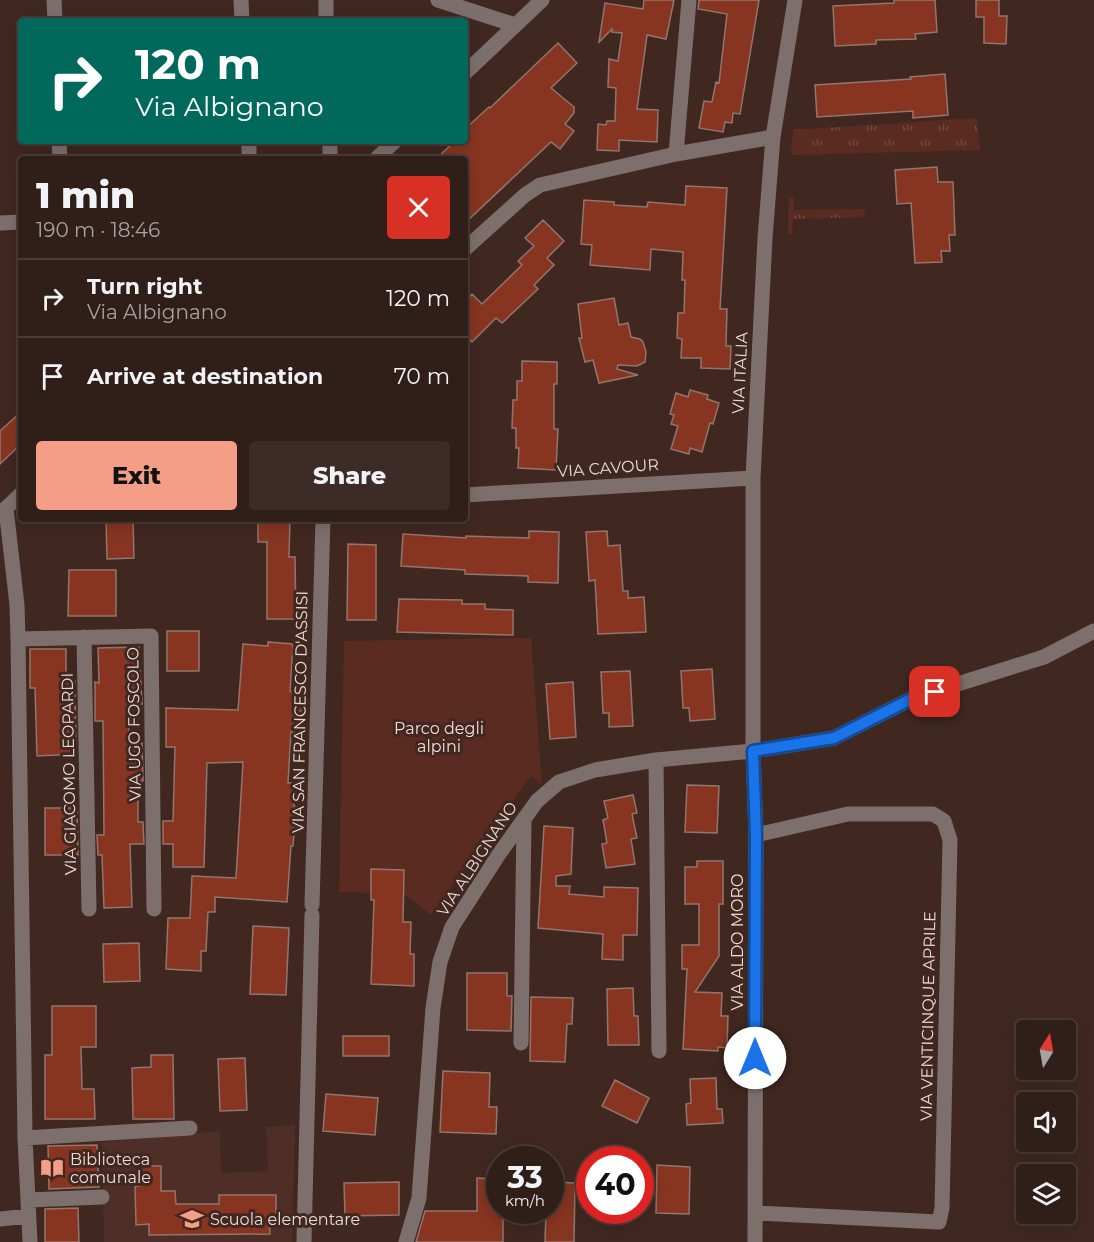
<!DOCTYPE html>
<html lang="en">
<head>
<meta charset="utf-8">
<style>
	:root { --surface:#301e19; --page:#3c2b26; --text:#f1f3f6; --muted:#a8a2a2; --line:#4b3c38; --accent:#f49e88 }
	body { margin:0; font-family:Montserrat,sans-serif; background:var(--page); color:var(--text); height:100vh; display:flex; flex-direction:column; font-size:22px; white-space:nowrap }
	* { box-sizing:border-box; margin:0 }
	p { font-size:20px; color:var(--muted) }
	.icon { flex:none; width:33px; height:33px; fill:none; stroke:currentColor; stroke-width:2; stroke-linecap:round; stroke-linejoin:round }
	.map { position:relative; flex:1; overflow:hidden }
	.sheet { position:absolute; left:18px; top:156px; width:450px; height:366px; display:flex; flex-direction:column; background:var(--surface); border-radius:6px; box-shadow:0 3px 15px #0003,0 0 0 2px var(--line) }
	.sheet>* { flex:none }
	.top-card { position:absolute; left:18px; top:18px; width:450px; height:126px; border-radius:6px; box-shadow:0 3px 15px #0003,0 0 0 2px var(--line); background:#00695c; color:#fff; overflow:hidden }
	.needle { width:39px; rotate:11deg }
	.controls { position:absolute; left:1016px; top:1020px; display:grid; gap:12px }
	.controls a { display:grid; place-items:center; width:60px; height:60px; border-radius:6px; background:var(--surface); box-shadow:0 3px 15px #0003,0 0 0 2px var(--line); font-size:30px }
	.speed { position:absolute; left:486px; top:1146px; display:flex; gap:12px; font-size:30px; font-weight:700; text-align:center }
	.speed>* { display:grid; place-content:center; width:78px; height:78px; border-radius:50%; background:var(--surface); box-shadow:0 3px 15px #0003,0 0 0 2px var(--line); line-height:1 }
	.speed small { font-size:15px; font-weight:400 }
	.speed .limit { border:9px solid #d22; background:#fff; color:#111 }
	.pin { position:absolute; display:grid; place-items:center; width:51px; height:51px; color:#fff; margin:-26px; border-radius:12px; box-shadow:0 3px 9px #0006 }
	.me { position:absolute; width:66px; margin:-33px; rotate:0deg; stroke-linejoin:round; filter:drop-shadow(0 0 4px #0008) }
	.turn { display:flex; align-items:center; gap:21px; height:126px; padding:0 18px; font-size:27px }
	.turn .icon { width:78px; height:78px; stroke-width:2.5 }
	.turn b { display:block; font-size:42px; line-height:51px }
	.round { display:grid; place-items:center; flex:none; width:63px; height:63px; border-radius:6px; background:var(--page) }
	.summary { display:flex; align-items:center; justify-content:space-between; height:102px; padding:0 18px }
	h1 { font-size:36px; font-weight:800; line-height:45px }
	.button { display:flex; gap:12px; margin-top:auto; padding:12px 18px }
	.button a { flex:1; height:69px; border-radius:6px; background:var(--accent); color:#111; font-size:24px; font-weight:800; line-height:69px; text-align:center }
	.button a+a { background:var(--page); color:var(--text) }
	ul { padding:0; list-style:none }
	li { display:flex; align-items:center; gap:18px; height:78px; padding:0 18px; border-top:2px solid var(--line) }
	li div { flex:1 }
	li b { display:block; font-size:22px }
	li em { font-style:normal }
	.map>svg:first-child { display:block }
	.built { fill:#4e2e26 }
	.grass { fill:url(#grass-tufts) }
	.green { fill:#5a2b20 }
	.building { fill:#873521; stroke:#92756d; stroke-width:1.5 }
	.lines { fill:none; stroke-linecap:round; stroke-linejoin:round }
	.minor { stroke:#7d706c; stroke-width:15 }
	.route-casing { stroke:#114b97; stroke-width:15 }
	.route { stroke:#1a73e8; stroke-width:10 }
	.labels { text-anchor:middle; dominant-baseline:central; stroke-width:6; stroke-linejoin:round; paint-order:stroke }
	.street-label { font-size:16px; fill:#ebdad5; stroke:#402821 }
	.park-label { font-size:16px; fill:#f4dbd5; stroke:#402821 }
	.poi-label { font-size:16px; fill:#ebdad5; stroke:#402821; text-anchor:start }
</style>
</head>
<body>
<div class="map">
<svg width="1094" height="1242" viewBox="0 0 1094 1242">
	<defs>
		<pattern id="grass-tufts" width="24" height="20" patternUnits="userSpaceOnUse" patternTransform="scale(1.5)"><rect width="24" height="20" fill="#5a2b20"/><path d="M3 7l-1-3M5 7V3M7 7l1-3M15 17l-1-3M17 17v-4M19 17l1-3" fill="none" stroke="#724940"/></pattern>
	</defs>
	<rect width="100%" height="100%" fill="#402821"/>
	<path class="built" d="M295 1125 292 1242H104L102 1142 220 1131 221 1173 268 1171 266 1127Z"/>
	<path class="grass" d="M977 118 980 150 791 155 793 130Z
		M789 197 794 198V210L865 209 864 217 793 219 792 234H788Z"/>
	<path class="green" d="M531 638 542 785 531 776 431 915 404 894 339 892 344 641Z"/>
	<path class="building" d="M644 0H674L666 39 647 35 637 109 658 110 657 142 619 140V151L597 150 598 124 606 125 607 121H615L616 88 608 87 609 59 618 61 622 33 612 32V29L599 42 605 3 643 9Z
		M699 0H759L740 114 733 113 732 123 725 122 723 132 699 128 704 101 712 102 716 82 719 83 727 14 698 9Z
		M894 0H935L937 32 915 34 916 39 876 40V44L835 46 833 6 894 3Z
		M976 0H999V16H1007L1006 44 984 43V17H976Z
		M558 43 577 63 551 88 574 107V113L565 124 574 131 560 149 551 142 465 223V159H436L455 141H465L466 128 489 107 490 108Z
		M945 74 948 115 913 118V111L817 117 815 85 911 79 910 77Z
		M937 167 938 182H953L955 235H949L950 251H941L942 262 915 263 911 203 897 204 895 170Z
		M686 186 727 188 720 309H727L726 346H731L730 369 701 368V358H681L682 339 677 338 678 313H684L685 280H682L683 252 651 249 650 270 590 265 592 245 581 244 584 200 614 202V205L647 207 648 202 685 205Z
		M543 220 564 241 547 258 554 265 534 285 538 289 502 323 496 318 472 342 465 335V302L472 294 482 304 522 265 518 261 534 246 525 238Z
		M614 298 619 325 628 323 631 337 640 339 643 342 646 352 645 362 637 366 618 365 617 369 638 375 599 383 593 360 585 362 579 338H582L578 304Z
		M522 361 557 362V384H554V429H558L556 470 518 468 519 448H516V428H512L513 400H517V381H522Z
		M690 390 708 395 707 399 719 403 713 424 710 423 702 452 690 448 689 454 671 449 678 426 671 424 674 415 670 414 676 393 688 397Z
		M21 412V444L0 464V431Z
		M106 519H133L134 558 107 559Z
		M258 519H290L289 557H295L296 619H267V542H258Z
		M529 531 559 532 558 583 528 582V576L465 574V570L401 566 403 534 466 538V536L529 538Z
		M607 531 608 546 620 545 623 591H628V598L644 597 646 632 598 634 595 580 589 581 586 532Z
		M348 544 376 545V620H347Z
		M69 570H116V616H68Z
		M399 599 462 600V604H485V609L513 610V635L397 632Z
		M167 631H199V671H167Z
		M268 642 293 644 290 691 303 692 299 733 291 732 288 783H296L294 807H296L293 846H291L287 902 215 897V912H208L206 951H201V971L166 969 168 918H190L192 876 236 878 243 762 207 763 204 867H173V844H163V821H173L175 747H166V708L238 710 243 644 268 646Z
		M139 647 142 704H129V743H142L143 781H138V822H143L144 844H130L132 907 104 908 102 855H98L97 835H104L103 721H95V682L99 683 98 648Z
		M30 649H66V681H75L76 754 37 756 35 688H30Z
		M712 669 715 719 690 721 689 708H683L681 671Z
		M630 671 633 726 609 727V713H603L601 672Z
		M573 682 576 737 550 739 546 684Z
		M687 785 719 786 717 833 685 832Z
		M633 795 637 813 632 814 637 838 631 839 635 864 606 868 602 844 607 843 603 820 608 818 604 801Z
		M45 808H77L78 855H45Z
		M544 826 573 828 571 874 556 876V886H570L569 894 604 897V887L638 888 637 935H623V960L602 959 603 934 538 928Z
		M697 861H723V904H719V956L695 992 722 993 721 1016H728L727 1048 718 1047V1051L683 1049 687 969H682V945H699V904H685V867H697Z
		M371 869 404 870 403 922H411L410 954H414V986L371 984 374 900H371Z
		M253 926 289 928 286 995 250 994Z
		M139 943 140 981 104 982 103 944Z
		M467 973H507V996H512L511 1031 467 1030Z
		M633 988 634 1016H638L639 1045H608L607 989Z
		M531 997 573 998 572 1024H567L565 1062 530 1061Z
		M52 1006H96V1047H81L82 1089H94L95 1119H45V1055H52Z
		M343 1036H389V1056H343Z
		M151 1055H173L174 1119H133L132 1068 151 1067Z
		M245 1058 247 1110 220 1111 218 1059Z
		M443 1071 490 1073 489 1107H497L496 1134 440 1132Z
		M716 1078 717 1109H722L723 1123 687 1125 686 1104 691 1103 690 1079Z
		M615 1080 649 1098 637 1123 602 1106Z
		M326 1094 378 1098 375 1135 323 1131Z
		M97 1145 99 1187 49 1189 48 1146Z
		M657 1165 690 1167 689 1214 656 1213Z
		M138 1166H161V1191H175L176 1204H219V1195H276V1216H269L270 1234 149 1235V1224L136 1225 135 1186H139Z
		M477 1178 500 1179V1210H503V1242H416L425 1211H477Z
		M399 1182V1215L345 1216 344 1183Z
		M550 1182 575 1183 574 1242H545L546 1210H550Z
		M78 1208 79 1242H45V1209Z"/>
	<g class="lines">
		<path class="minor" d="M54 0 55 21
			M241 0 242 21
			M326 0V21
			M438 0 515 25
			M465 73 542 0
			M59 141 60 159
			M249 141V159
			M330 141V159
			M676 154 689 0
			M376 159 395 141
			M0 223 21 222
			M465 249 525 195 540 185 676 154 773 137
			M465 495 753 478
			M6 508 17 605 18 639 25 1138 30 1242
			M0 514 21 494
			M84 637 89 909
			M18 639 151 636 154 909
			M656 760 659 1051
			M312 905 323 519
			M521 1043 524 819
			M25 1138 190 1128
			M28 1200 102 1197
			M755 1213 939 1222 942 1208 950 840 944 821 933 814H848L756 835
			M0 1219 29 1216
			M304 1242 312 915
			M406 1242 419 1198 433 1008 440 962 452 927 499 854 537 801 559 782 595 770 656 760 753 751 834 738 913 698 1044 657 1094 631
			M755 1242 756 835 753 751V478L765 238 773 137 795 0"/>
	</g>
	<g class="lines">
		<g class="route-casing">
			<path id="route" d="M755 1058 756 835 753 751 834 738 913 698 935 692"/>
		</g>
		<use href="#route" class="route"/>
	</g>
	<defs>
		<g id="library-bare" transform="scale(1.8)"><path d="M-6-4Q-3-5.5-.7-3.5V5Q-3 3-6 4ZM6-4Q3-5.5 .7-3.5V5Q3 3 6 4Z" fill="#f49e88" stroke="#402821" stroke-width="2.5" paint-order="stroke"/></g>
		<g id="school-bare" transform="scale(1.8)"><path d="M0-5L7-2L0 1L-7-2ZM-4 1L0 2.5L4 1V4Q0 6-4 4Z" fill="#f49e88" stroke="#402821" stroke-width="2.5" paint-order="stroke"/></g>
	</defs>
	<g fill-rule="evenodd">
		<use href="#library-bare" x="52" y="1168"/>
		<use href="#school-bare" x="192" y="1219"/>
	</g>
	<g class="labels">
		<g class="street-label">
			<text transform="translate(740 373) rotate(-87)">VIA ITALIA</text>
			<text transform="translate(608 468) rotate(-4)">VIA CAVOUR</text>
			<text transform="translate(300 712) rotate(-89)">VIA SAN FRANCESCO D'ASSISI</text>
			<text transform="translate(134 724) rotate(-91)">VIA UGO FOSCOLO</text>
			<text transform="translate(69 774) rotate(-91)">VIA GIACOMO LEOPARDI</text>
			<text transform="translate(477 859) rotate(-57)">VIA ALBIGNANO</text>
			<text transform="translate(737 942) rotate(-90)">VIA ALDO MORO</text>
			<text transform="translate(928 1016) rotate(-89)">VIA VENTICINQUE APRILE</text>
		</g>
		<g class="park-label">
			<text x="439" y="728">Parco degli<tspan x="439" dy="18">alpini</tspan></text>
		</g>
		<g class="poi-label">
			<text x="70" y="1159">Biblioteca<tspan x="70" dy="18">comunale</tspan></text>
			<text x="210" y="1219">Scuola elementare</text>
		</g>
	</g>
</svg>
<div class="controls">
<a><svg class="needle" viewBox="-14 -14 28 28"><path d="M0-13l5 13h-10z" fill="#e53935"/><path d="M0 13l5-13h-10z" fill="#a8a2a2"/></svg></a>
<a><svg class="icon" aria-label="sound" viewBox="0 0 24 24"><path d="M4 9h4l5-4v14l-5-4H4zM17 9q2 3 0 6"/></svg></a>
<a><svg class="icon" aria-label="layers" viewBox="0 0 24 24"><path d="M12 4l9 5-9 5-9-5zM3 14l9 5 9-5"/></svg></a>
</div>
<div class="speed"><div>33<small>km/h</small></div><div class="limit">40</div></div>
<div class="pin" style="left:935px;top:692px;background:#d93025"><svg class="icon" aria-label="arrive" viewBox="0 0 24 24"><path d="M6 21V4h12l-3 4 3 4H6"/></svg></div>
<svg class="me" style="left:755px;top:1058px" viewBox="-20 -20 40 40"><circle r="19" fill="#fff"/><path d="M0-13L10 11 0 6-10 11z" fill="#1a73e8"/></svg>
<div class="top-card">
<div class="turn"><svg class="icon" aria-label="right" viewBox="0 0 24 24"><path d="M7 20v-9h11M14 6l5 5-5 5"/></svg><div><b>120 m</b>Via Albignano</div></div>
</div>
<section class="sheet">
<div class="summary"><div><h1>1 min</h1><p>190 m · 18:46</p></div><a class="round" style="background:#d93025;color:#fff"><svg class="icon" aria-label="close" viewBox="0 0 24 24"><path d="M6 6l12 12M18 6L6 18"/></svg></a></div>
<ul>
<li><svg class="icon" aria-label="right" viewBox="0 0 24 24"><path d="M7 20v-9h11M14 6l5 5-5 5"/></svg><div><b>Turn right</b><p>Via Albignano</p></div><em>120 m</em></li>
<li><svg class="icon" aria-label="arrive" viewBox="0 0 24 24"><path d="M6 21V4h12l-3 4 3 4H6"/></svg><div><b>Arrive at destination</b></div><em>70 m</em></li>
</ul>
<div class="button"><a>Exit</a><a>Share</a></div>
</section>
</div>
</body>
</html>
